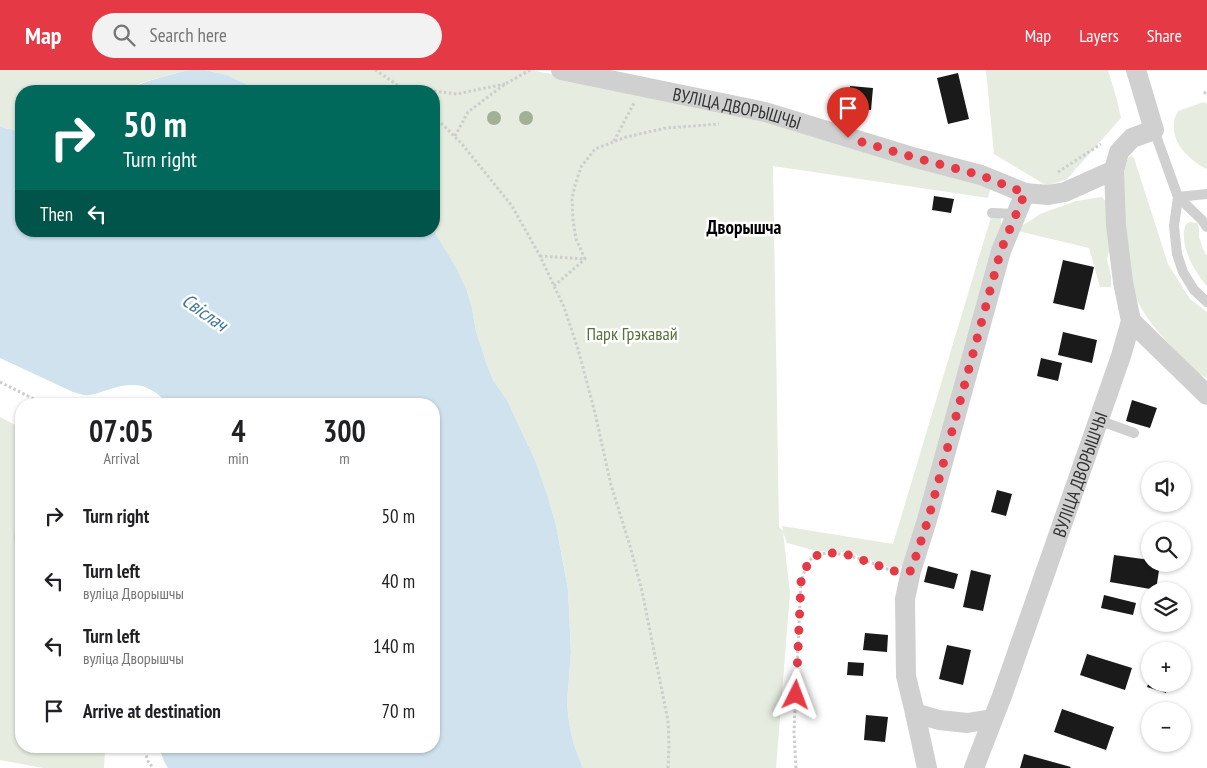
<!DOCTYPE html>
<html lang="en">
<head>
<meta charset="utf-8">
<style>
	:root { --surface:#fff; --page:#f2f2f2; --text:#202124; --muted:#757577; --accent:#e63946 }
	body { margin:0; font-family:"PT Sans Narrow",sans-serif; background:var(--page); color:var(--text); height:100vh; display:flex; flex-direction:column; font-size:19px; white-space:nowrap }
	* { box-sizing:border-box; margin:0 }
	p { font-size:16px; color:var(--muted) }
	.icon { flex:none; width:28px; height:28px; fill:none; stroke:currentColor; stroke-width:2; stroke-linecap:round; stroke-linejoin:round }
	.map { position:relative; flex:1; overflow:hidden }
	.side { position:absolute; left:15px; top:328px; width:425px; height:355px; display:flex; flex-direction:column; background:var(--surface); border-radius:20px; box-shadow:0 1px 4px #0004 }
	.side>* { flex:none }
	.banner { position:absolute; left:15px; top:15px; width:425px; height:152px; border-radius:20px; box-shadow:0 1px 4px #0004; background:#00695c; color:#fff; overflow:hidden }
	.buttons { position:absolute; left:1141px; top:392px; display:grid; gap:10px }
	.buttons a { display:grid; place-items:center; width:50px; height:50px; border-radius:50%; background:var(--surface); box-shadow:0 1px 4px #0004; font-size:25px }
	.pin { position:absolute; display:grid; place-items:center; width:42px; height:42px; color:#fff; margin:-51px -21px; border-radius:50% 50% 50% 0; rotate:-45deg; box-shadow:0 0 5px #0007 }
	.pin .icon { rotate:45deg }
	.me { position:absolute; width:55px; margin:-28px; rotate:3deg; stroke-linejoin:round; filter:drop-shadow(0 0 4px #0008) }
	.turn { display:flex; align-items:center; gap:18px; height:105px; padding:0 25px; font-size:22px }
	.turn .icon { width:65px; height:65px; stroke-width:2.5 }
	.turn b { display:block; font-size:35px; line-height:42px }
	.then { display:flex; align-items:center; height:48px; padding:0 25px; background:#0003; gap:10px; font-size:19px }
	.eta { display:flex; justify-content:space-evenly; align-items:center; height:85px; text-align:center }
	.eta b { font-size:30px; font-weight:800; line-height:35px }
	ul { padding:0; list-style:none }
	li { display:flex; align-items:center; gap:15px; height:65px; padding:0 25px }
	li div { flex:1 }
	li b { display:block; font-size:19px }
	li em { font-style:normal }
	header { display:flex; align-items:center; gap:30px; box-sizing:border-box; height:70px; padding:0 25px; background:var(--accent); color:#fff }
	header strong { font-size:24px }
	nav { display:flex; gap:28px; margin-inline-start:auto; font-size:18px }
	.search { width:350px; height:45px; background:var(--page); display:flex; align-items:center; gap:12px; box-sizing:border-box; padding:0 18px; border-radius:28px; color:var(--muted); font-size:19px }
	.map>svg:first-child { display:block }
	.green { fill:#e6ecdf }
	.water { fill:#cfe2ee }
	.building { fill:#1a1a1a }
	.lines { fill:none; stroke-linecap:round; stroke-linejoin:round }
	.path { stroke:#cdcdcd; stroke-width:3; stroke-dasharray:2.5 2.5; stroke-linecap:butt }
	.lane { stroke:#d0d0d0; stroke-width:10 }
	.street { stroke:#d0d0d0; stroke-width:20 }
	.tree { fill:#a2b095 }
	.route { stroke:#e63946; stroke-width:9; stroke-dasharray:0 16.2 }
	.labels { text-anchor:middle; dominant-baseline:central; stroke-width:5; stroke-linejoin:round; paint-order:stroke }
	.street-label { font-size:18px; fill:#333; stroke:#fff }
	.park-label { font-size:18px; fill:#56703f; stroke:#fff }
	.neighbourhood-label { font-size:19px; font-weight:bold; fill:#000; stroke:#fff }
	.water-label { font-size:19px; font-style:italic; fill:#3f7597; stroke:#fff }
</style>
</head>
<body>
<header>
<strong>Map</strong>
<div class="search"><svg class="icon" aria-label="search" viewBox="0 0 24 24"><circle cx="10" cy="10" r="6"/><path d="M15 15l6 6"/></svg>Search here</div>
<nav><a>Map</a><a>Layers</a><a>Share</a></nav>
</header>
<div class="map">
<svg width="1207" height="698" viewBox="0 0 1207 698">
	<rect width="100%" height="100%" fill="#fff"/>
	<path class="green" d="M0 0H189C167 5 143 11 122 21H21V61L4 58 0 56Z
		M205 0H531L764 46 991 116 988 128 773 96 779 457 783 461 782 456 893 474 991 147H1001V160L907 492 897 500 851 483 817 481 787 473 783 462 790 523 776 698H583L573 672 569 652 567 633 571 582 568 518 556 455 547 424 535 390 507 330 493 310 487 295 476 261 472 238 466 218 456 197 434 161V21H260L227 5Z
		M986 0H1108L1117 30 1121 48 1067 109 1047 116 994 84Z
		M1204 32 1207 34V99C1190 91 1171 73 1174 52 1174 48 1177 44 1178 41Z
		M1131 85 1134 88 1168 194 1190 229 1207 242V308L1199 304C1178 282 1153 261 1139 234 1127 211 1128 181 1126 155 1124 138 1121 119 1123 101 1124 95 1127 89 1131 85Z
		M1102 127 1110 137 1112 170 1107 189 1111 206V217H1100L1089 178 1018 161 1021 156 1033 149 1040 144 1076 131Z
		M1190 152 1197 153 1199 158V167L1203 179 1207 186V216C1194 202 1178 173 1186 154Z
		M0 347 21 358V676H105L104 698H43L0 690Z"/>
	<path class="water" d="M189 0H205L227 5 260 21H122C143 12 167 5 189 0Z
		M0 56 4 58 21 61V161H434L456 197 466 218 472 238 476 261 487 295 493 310 507 330 535 390 547 424 556 455 568 519 571 582 567 633 569 652 573 672 583 698H168L164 691 158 676H434V334H168C150 313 133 311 107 320 100 322 93 326 84 325 80 324 76 323 73 322L0 288Z
		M21 455V489C16 479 8 463 21 455Z"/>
	<path class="building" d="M958 3 969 49 948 54 937 8Z
		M850 16 873 18 871 40 848 38Z
		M934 126 954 129 951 143 932 140Z
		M1063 190 1094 197 1084 240 1053 233Z
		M1063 262 1097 270 1092 293 1058 285Z
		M1041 288 1062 293 1058 311 1037 306Z
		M1132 330 1157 338 1150 358 1126 351Z
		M997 420 1012 424 1006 446 991 442Z
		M1114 485 1150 490V494H1160L1156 520 1110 512Z
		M928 496 958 504 954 519 924 512Z
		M971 500 991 505 983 541 963 537Z
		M1104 525 1136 533 1133 545 1101 538Z
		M865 563 888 565 887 582 863 580Z
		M947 575 971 580 963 615 939 609Z
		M1087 584 1132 598 1125 620 1080 605Z
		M848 592 864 593 863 606 847 605Z
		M1150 609V614H1169L1166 623 1147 617Z
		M1062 639 1114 657 1106 680 1054 662Z
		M866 645 888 647 885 672 864 670Z
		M1024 684 1071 697 1070 698H1020Z"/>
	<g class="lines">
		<path class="path" d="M375 0 392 11 405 21
			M403 18 432 21
			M434 21 457 24 505 14
			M1204 22 1207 24
			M434 46 462 74 512 136 540 186 564 237 578 279 595 343 611 415 630 476 642 521 668 651 669 676 668 698
			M455 66 468 42 505 14 530 0
			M614 71 634 33
			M1058 102 1101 74
			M540 186 585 189 576 169 573 150 572 129 575 115 581 97 595 79 626 67 666 58 719 54
			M554 216 585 189
			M0 312 44 334
			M143 676 148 691 153 698
			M796 698 794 662 801 512C803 507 806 493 810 490 827 472 873 494 893 501"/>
		<path class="lane" d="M1154 60 1178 127 1202 150 1207 157
			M1178 127 1174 156 1177 184 1183 202 1194 220 1207 232
			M1178 127 1207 124
			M992 143 1016 144
			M1098 350 1134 363"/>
		<g class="street">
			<path id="s1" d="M561 0 765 42 916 88 981 105 1025 123 1048 125 1065 122 1114 100 1119 82 1132 68 1154 60 1136 0"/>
			<path d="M1131 251 1207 325"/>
			<path d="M915 643 939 650 967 653 992 649"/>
			<path d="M927 698 915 643 906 606 905 529 911 501 927 450 1001 181 1025 123"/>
			<path id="s2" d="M974 698 1002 626 1121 286 1131 251 1123 212 1116 155 1114 100"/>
		</g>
	</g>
	<g class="tree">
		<circle cx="494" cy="48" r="7"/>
		<circle cx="526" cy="48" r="7"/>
	</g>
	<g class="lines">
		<path class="route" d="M796 625 801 512 809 490 823 482 848 485 897 502 911 501 928 450 1001 180 1025 123 980 105 916 88 848 68"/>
	</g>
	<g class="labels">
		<g class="street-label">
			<text stroke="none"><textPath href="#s1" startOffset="180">ВУЛІЦА ДВОРЫШЧЫ</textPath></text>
			<text stroke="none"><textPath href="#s2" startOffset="312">ВУЛІЦА ДВОРЫШЧЫ</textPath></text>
		</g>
		<g class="park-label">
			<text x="632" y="263">Парк Грэкавай</text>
		</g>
		<g class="neighbourhood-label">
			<text x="744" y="157">Дворышча</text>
		</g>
		<g class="water-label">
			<text transform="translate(205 242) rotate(35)">Свіслач</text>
		</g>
	</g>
</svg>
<div class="buttons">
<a><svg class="icon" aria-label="sound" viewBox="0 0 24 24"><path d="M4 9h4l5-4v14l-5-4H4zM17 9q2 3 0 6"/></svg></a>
<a><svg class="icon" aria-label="search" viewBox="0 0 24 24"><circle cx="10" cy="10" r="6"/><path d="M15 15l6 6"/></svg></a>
<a><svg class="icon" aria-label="layers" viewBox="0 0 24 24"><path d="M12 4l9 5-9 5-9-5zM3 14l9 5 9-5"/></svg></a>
<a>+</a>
<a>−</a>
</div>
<div class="pin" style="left:848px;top:68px;background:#d93025"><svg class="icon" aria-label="arrive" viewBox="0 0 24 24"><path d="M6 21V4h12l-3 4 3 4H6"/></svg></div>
<svg class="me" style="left:796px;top:625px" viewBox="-20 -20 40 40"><path d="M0-17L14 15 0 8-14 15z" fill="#e63946" stroke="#fff" stroke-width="4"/></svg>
<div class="banner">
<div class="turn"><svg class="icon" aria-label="right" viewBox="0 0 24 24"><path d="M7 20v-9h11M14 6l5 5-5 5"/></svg><div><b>50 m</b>Turn right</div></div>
<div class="then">Then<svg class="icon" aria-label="left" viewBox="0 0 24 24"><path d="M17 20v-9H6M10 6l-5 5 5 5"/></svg></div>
</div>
<section class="side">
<div class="eta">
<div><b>07:05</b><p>Arrival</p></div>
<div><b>4</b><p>min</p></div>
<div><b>300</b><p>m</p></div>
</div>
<ul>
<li><svg class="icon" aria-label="right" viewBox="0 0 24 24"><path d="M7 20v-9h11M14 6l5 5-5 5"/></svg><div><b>Turn right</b></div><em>50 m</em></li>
<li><svg class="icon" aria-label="left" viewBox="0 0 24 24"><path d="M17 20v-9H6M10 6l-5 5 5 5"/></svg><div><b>Turn left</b><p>вуліца Дворышчы</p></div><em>40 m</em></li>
<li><svg class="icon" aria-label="left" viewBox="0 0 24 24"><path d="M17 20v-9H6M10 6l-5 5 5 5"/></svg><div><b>Turn left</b><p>вуліца Дворышчы</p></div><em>140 m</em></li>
<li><svg class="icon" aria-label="arrive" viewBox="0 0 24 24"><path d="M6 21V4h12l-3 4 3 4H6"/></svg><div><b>Arrive at destination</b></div><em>70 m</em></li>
</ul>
</section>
</div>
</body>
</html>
